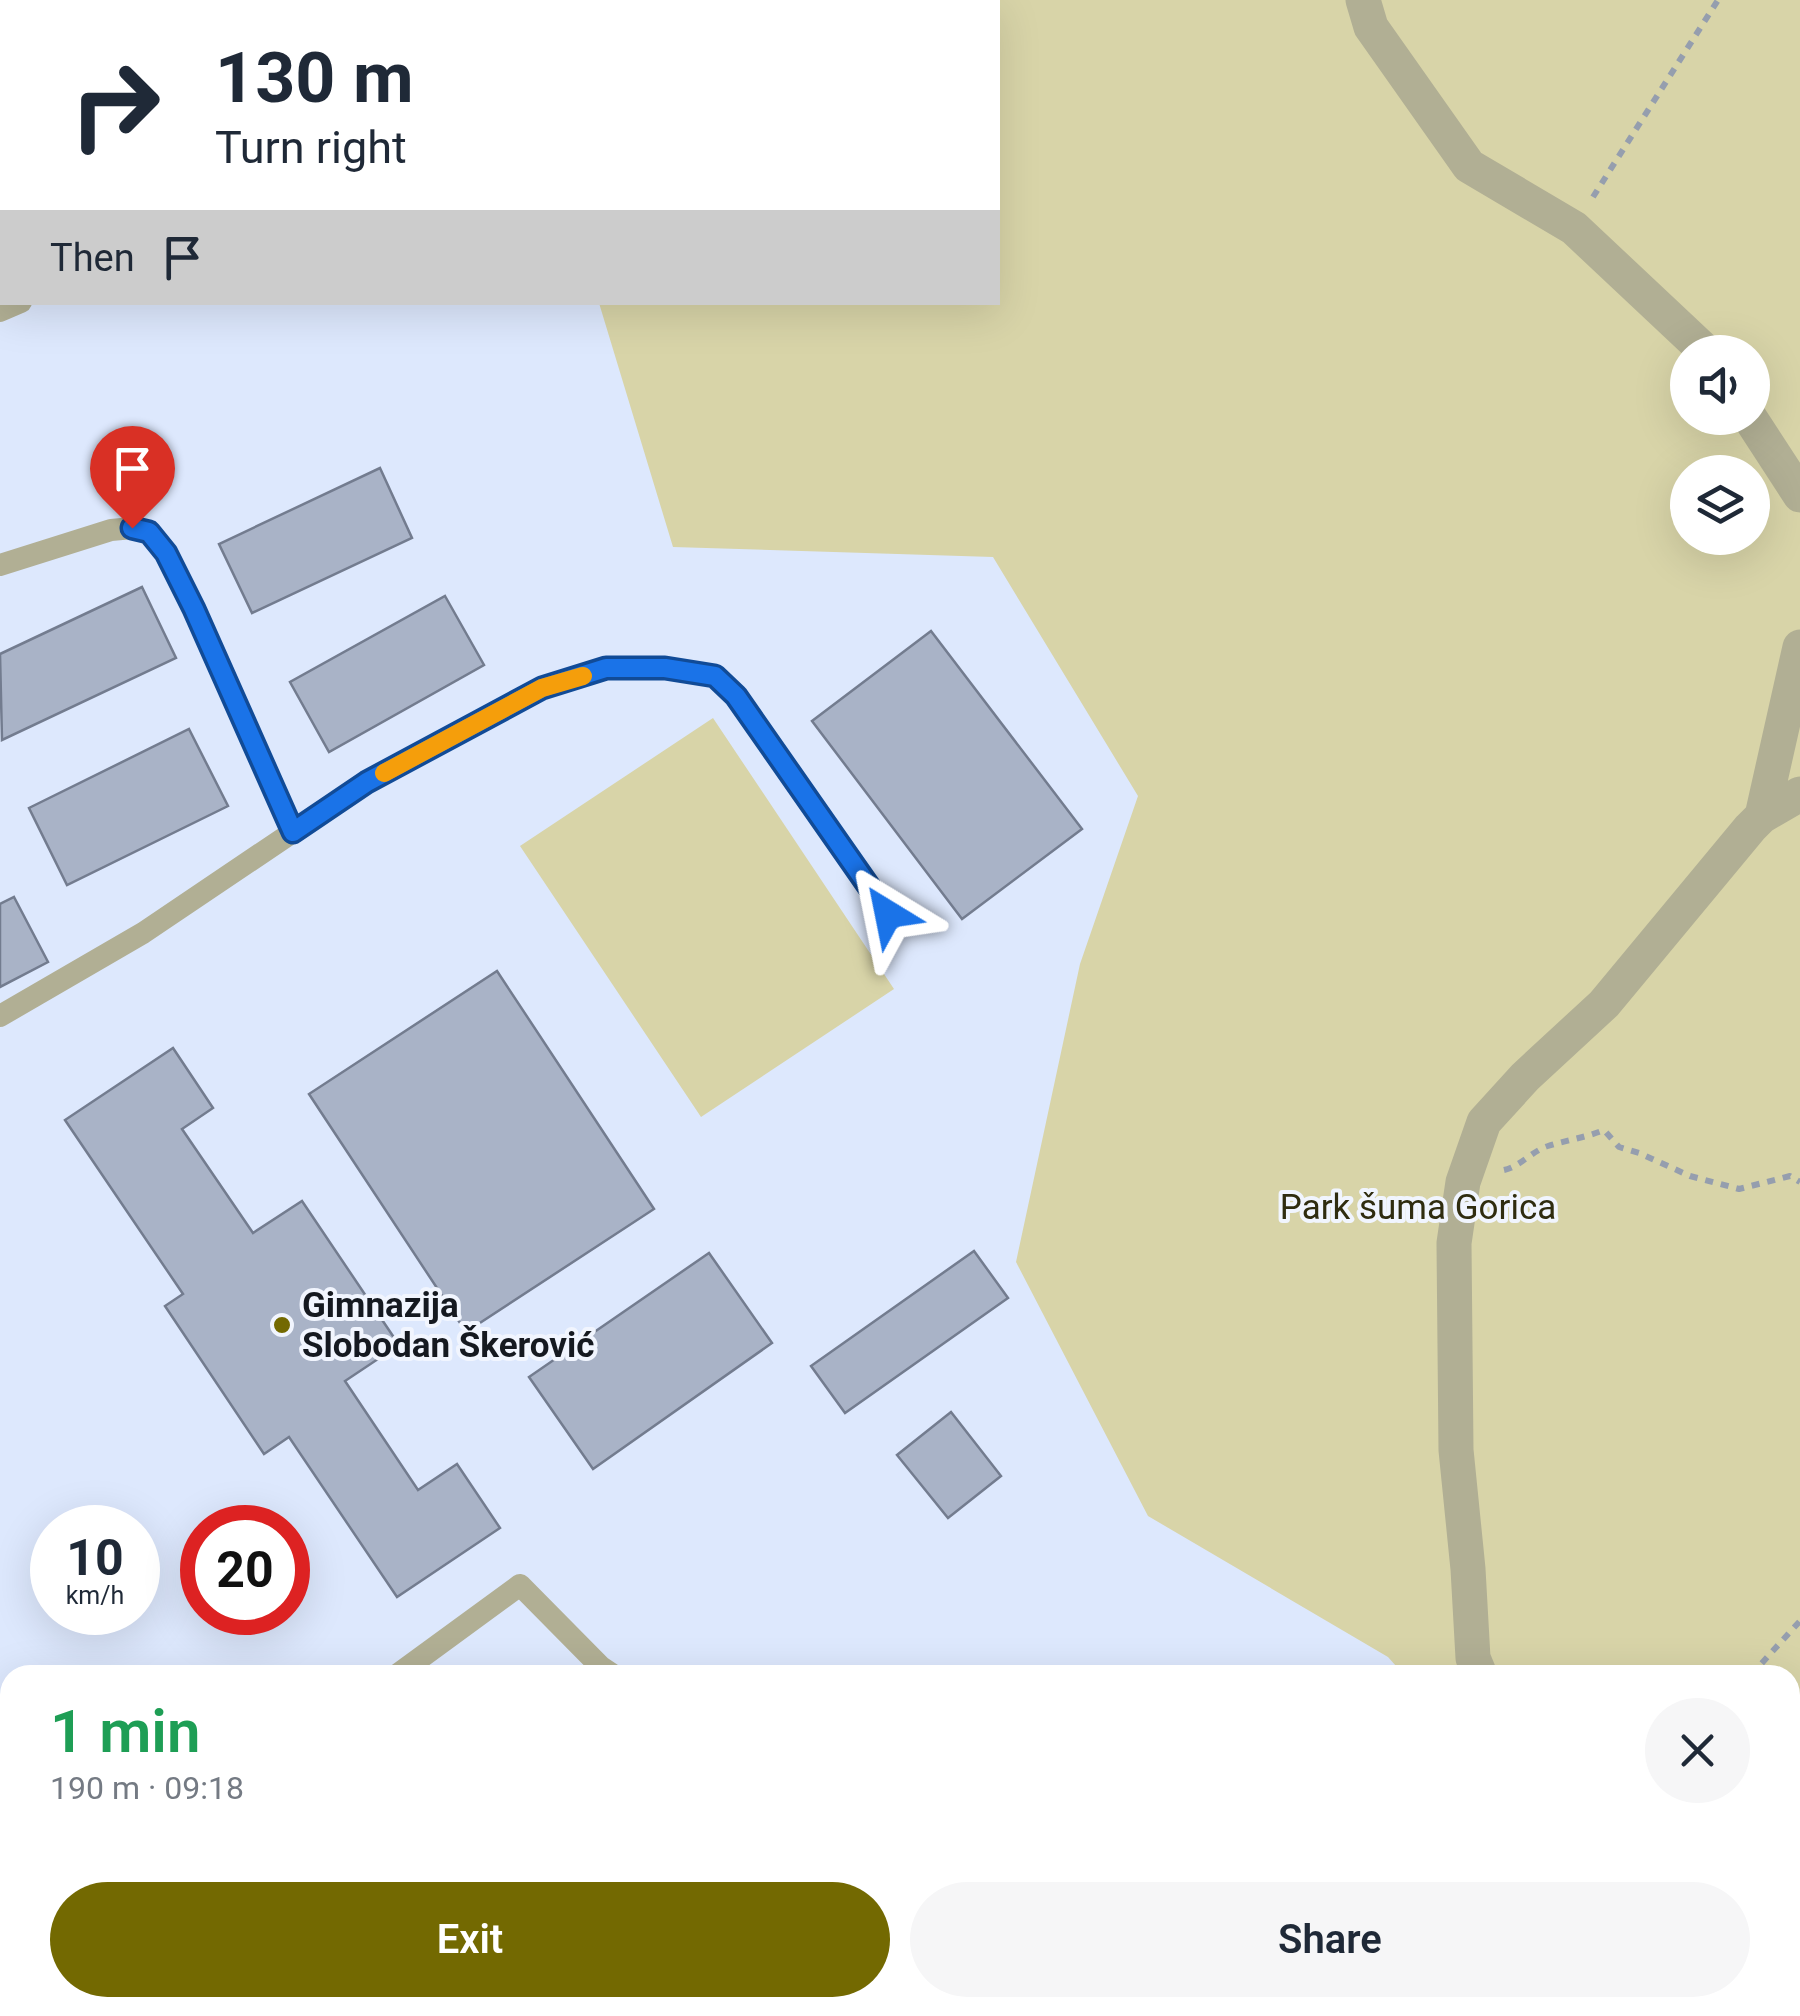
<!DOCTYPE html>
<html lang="en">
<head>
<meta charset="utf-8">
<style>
	:root { --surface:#fff; --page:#f6f6f7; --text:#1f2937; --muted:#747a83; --accent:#736901 }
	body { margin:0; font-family:Roboto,sans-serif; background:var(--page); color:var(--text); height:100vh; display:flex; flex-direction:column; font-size:38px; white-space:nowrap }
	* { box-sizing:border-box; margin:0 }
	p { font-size:32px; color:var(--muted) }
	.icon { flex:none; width:55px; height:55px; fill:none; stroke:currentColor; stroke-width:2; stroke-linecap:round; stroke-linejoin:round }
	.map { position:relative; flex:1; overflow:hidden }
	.sheet { position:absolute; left:0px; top:1665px; width:1800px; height:352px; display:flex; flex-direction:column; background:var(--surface); border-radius:30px 30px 0 0; box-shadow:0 10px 40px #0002 }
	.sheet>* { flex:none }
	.top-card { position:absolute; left:0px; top:0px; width:1000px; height:305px; box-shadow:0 10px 40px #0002; background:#fff; color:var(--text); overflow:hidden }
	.buttons { position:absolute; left:1670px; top:335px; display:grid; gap:20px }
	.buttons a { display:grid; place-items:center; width:100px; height:100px; border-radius:50%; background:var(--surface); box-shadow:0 10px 40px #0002; font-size:50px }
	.speed { position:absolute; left:30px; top:1505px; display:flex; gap:20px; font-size:50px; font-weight:700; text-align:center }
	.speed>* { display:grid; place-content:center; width:130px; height:130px; border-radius:50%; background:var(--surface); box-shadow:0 10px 40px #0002; line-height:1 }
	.speed small { font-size:25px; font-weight:400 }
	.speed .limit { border:15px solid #d22; background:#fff; color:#111 }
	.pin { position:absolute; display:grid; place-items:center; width:85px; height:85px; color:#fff; margin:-102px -42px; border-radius:50% 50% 50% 0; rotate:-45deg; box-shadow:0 0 10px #0007 }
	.pin .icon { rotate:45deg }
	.me { position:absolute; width:110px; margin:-55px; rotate:325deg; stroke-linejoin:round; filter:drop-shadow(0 0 8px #0008) }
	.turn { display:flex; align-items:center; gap:35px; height:210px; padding:0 50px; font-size:45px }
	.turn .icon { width:130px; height:130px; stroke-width:2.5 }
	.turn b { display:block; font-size:70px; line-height:85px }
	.then { display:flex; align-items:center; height:95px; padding:0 50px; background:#0003; gap:20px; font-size:38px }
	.round { display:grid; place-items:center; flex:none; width:105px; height:105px; border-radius:52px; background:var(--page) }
	.headline { display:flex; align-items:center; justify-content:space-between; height:170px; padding:0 50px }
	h1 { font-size:60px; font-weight:600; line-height:75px; color:#1e9e55 }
	.cta { display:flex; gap:20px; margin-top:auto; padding:20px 50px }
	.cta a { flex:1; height:115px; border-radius:60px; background:var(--accent); color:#fff; font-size:40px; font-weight:600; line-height:115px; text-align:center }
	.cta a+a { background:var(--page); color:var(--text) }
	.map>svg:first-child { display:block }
	.green { fill:#d8d4a8; fill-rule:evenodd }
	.building { fill:#a9b3c7; stroke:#737c8f; stroke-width:2.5 }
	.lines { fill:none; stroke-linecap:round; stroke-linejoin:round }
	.path { stroke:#959eae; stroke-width:6; stroke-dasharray:8 8; stroke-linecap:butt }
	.service { stroke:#b1af94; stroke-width:22 }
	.pedestrian { stroke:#b1af94; stroke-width:35 }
	.route-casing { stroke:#114b97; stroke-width:25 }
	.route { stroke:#1a73e8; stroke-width:18 }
	.slow { stroke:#f59e0b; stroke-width:18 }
	.poi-dot { fill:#736901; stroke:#f1f5fe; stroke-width:4 }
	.labels { text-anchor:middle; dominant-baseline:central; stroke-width:8; stroke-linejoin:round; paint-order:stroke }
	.park-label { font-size:35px; fill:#2f2c0f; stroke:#f1f5fe }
	.poi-label { font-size:35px; font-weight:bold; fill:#151920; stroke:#f1f5fe; text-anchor:start }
</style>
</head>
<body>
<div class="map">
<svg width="1800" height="2016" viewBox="0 0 1800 2016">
	<rect width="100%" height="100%" fill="#dde8fd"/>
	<path class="green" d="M587 0H804L807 2H587Z
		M845 0H1800V2016H1671L1668 2008H1790V1675H1404L1388 1657 1148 1516 1016 1262 1080 964 1138 796 993 557 673 547 599 303 998 302V2H842ZM1688 352H1752V418H1688ZM1688 472H1752V538H1688Z
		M713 718 894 989 701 1117 520 846Z"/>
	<path class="building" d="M33 0H111V2H34Z
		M412 0H477L478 2H413Z
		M380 468 412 538 252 613 219 544Z
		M142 587 176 658 2 740 0 654Z
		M445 596 484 665 329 752 290 682Z
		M931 631 1082 829 962 919 812 721Z
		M189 729 228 806 67 885 29 808Z
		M14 897 48 962 0 987V904Z
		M497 971 654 1209 466 1332 309 1094Z
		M173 1048 213 1108 182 1129 253 1233 302 1201 399 1345 345 1381 418 1490 457 1464 500 1528 397 1597 289 1437 264 1454 165 1306 183 1294 65 1120Z
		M974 1251 1008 1298 845 1413 811 1366Z
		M709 1253 772 1343 593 1469 529 1377Z
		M951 1412 1001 1476 948 1518 897 1455Z
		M142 2008H222L210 2016H148Z
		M502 2008H567L579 2014 578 2016H498Z
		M610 2008H708L703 2016H606Z
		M1022 2008H1188L1177 2016H1011Z"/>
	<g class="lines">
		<path class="path" d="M1593 197 1718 0
			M1504 1170C1521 1166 1532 1151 1548 1146 1567 1140 1584 1138 1604 1130L1619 1147 1639 1153 1690 1176 1739 1189 1790 1176 1800 1182
			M1751 1675 1800 1621"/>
		<path class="service" d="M0 311 21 302
			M0 565 111 530 133 528 149 532 166 553 194 609 293 832
			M0 1016 143 933 367 782 542 688 606 668H665L715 676 737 697 888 914
			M397 1675 520 1585 601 1667 613 1675
			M741 2016 746 2008
			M856 2016 857 2008"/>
		<path class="pedestrian" d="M1363 0 1371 27 1469 166 1574 228 1706 352
			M1750 418 1800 495
			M1762 816 1800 647
			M1480 1675 1473 1658 1468 1569 1456 1450 1454 1243 1463 1182 1484 1122 1525 1077 1604 1004 1750 828 1762 816 1800 794
			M1642 2008 1645 2016"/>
	</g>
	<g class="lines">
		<g class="route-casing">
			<path id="route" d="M132 528 149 532 166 553 194 609 293 832 367 782 542 688 606 668H665L715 676 736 696 888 914"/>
		</g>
		<use href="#route" class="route"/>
		<path class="slow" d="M384 773 542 688 583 676"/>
	</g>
	<circle class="poi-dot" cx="282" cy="1325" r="10"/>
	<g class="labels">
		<g class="park-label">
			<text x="1418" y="1207">Park šuma Gorica</text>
		</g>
		<g class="poi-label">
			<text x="302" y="1305">Gimnazija<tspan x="302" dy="40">Slobodan Škerović</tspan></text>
		</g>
	</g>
</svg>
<div class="buttons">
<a><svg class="icon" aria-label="sound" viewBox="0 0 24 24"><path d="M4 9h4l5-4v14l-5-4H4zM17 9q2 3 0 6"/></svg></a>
<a><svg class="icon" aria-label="layers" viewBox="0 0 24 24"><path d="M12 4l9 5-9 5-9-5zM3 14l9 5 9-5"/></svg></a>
</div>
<div class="speed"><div>10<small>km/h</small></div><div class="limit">20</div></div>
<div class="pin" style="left:132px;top:528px;background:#d93025"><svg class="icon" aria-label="arrive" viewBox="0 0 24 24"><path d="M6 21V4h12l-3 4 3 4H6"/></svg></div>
<svg class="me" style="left:888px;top:914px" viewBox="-20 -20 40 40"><path d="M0-17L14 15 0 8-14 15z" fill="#1a73e8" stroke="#fff" stroke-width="4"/></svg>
<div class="top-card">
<div class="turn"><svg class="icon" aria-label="right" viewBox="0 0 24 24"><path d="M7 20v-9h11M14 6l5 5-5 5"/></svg><div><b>130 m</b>Turn right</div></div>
<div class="then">Then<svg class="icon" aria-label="arrive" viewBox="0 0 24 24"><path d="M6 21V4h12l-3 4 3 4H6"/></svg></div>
</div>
<section class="sheet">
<div class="headline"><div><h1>1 min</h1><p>190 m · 09:18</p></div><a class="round"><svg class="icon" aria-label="close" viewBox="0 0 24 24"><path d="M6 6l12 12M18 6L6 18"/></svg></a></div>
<div class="cta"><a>Exit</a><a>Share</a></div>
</section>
</div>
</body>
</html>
